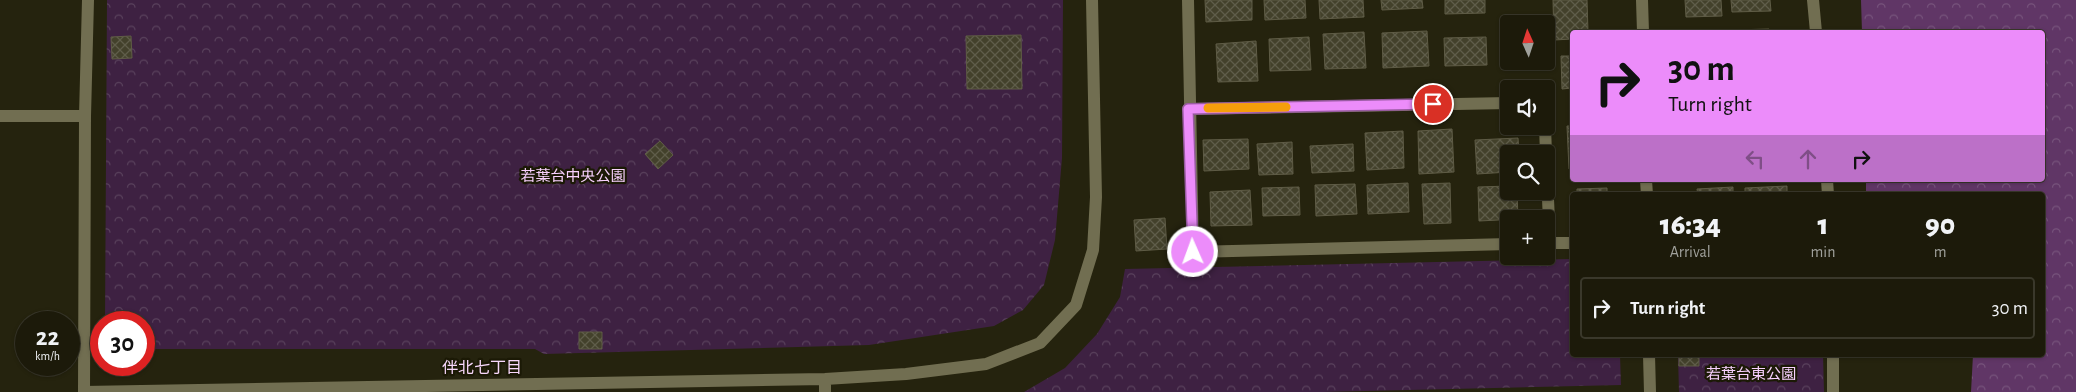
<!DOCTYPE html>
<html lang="en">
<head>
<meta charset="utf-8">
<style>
	:root { --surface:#1c1a0a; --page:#292718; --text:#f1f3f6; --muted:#a0a19c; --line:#3a382b }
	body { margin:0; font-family:"Alegreya Sans","Noto Sans JP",sans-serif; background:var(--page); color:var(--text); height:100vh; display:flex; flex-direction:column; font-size:19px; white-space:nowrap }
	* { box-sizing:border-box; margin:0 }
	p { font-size:16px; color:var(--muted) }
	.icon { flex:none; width:28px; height:28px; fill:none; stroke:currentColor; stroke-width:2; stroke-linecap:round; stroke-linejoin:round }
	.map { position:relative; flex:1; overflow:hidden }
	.drawer { position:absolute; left:1570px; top:192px; width:475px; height:165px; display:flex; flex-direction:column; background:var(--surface); border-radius:5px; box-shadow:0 1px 4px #0004,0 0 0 1px var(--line) }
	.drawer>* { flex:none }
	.hud { position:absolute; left:1570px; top:30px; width:475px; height:152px; border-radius:5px; box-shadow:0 1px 4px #0004,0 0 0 1px var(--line); background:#ec8cfa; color:#111; overflow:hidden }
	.needle { width:32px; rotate:357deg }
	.buttons { position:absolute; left:1500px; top:15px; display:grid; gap:10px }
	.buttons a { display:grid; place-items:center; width:55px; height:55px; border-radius:5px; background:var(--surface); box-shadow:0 1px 4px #0004,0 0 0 1px var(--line); font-size:25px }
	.speed { position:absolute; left:15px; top:311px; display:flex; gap:10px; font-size:25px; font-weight:700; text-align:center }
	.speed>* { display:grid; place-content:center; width:65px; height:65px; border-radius:50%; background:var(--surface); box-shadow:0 1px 4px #0004,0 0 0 1px var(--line); line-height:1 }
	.speed small { font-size:12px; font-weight:400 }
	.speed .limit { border:8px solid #d22; background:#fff; color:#111 }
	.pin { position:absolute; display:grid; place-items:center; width:42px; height:42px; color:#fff; margin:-21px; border:2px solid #fff; border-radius:50%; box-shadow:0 1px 5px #0007 }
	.me { position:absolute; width:55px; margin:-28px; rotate:358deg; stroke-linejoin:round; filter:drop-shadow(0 0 4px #0008) }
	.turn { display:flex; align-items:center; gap:18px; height:105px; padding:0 15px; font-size:22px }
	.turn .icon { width:65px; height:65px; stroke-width:2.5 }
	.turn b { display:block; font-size:35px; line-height:42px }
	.lanes { display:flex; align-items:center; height:48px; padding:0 15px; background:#0003; justify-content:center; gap:25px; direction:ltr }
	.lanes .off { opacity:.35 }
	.eta { display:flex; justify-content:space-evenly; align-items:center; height:85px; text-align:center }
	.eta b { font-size:30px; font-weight:800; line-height:35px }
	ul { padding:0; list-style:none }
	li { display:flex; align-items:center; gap:15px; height:62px; margin:0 10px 8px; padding:0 5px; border:2px solid var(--line); border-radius:5px }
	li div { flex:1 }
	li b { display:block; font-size:19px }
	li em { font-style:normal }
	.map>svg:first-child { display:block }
	.forest { fill:url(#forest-crowns) }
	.park { fill:url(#park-crowns) }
	.building { fill:url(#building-cross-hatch); stroke:#5f5c46 }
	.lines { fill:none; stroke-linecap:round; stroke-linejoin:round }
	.minor { stroke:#716e51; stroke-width:12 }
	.route-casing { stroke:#995ba2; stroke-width:12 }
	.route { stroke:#ec8cfa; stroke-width:9 }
	.slow { stroke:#f59e0b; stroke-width:9 }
	.labels { text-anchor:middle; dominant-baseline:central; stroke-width:4.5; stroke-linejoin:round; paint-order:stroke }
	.park-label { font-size:15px; fill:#f8d1fe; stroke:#1b1905 }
	.neighbourhood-label { font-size:16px; fill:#f8d7fc; stroke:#1b1905 }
</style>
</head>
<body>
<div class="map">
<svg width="2076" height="392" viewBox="0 0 2076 392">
	<defs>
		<pattern id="forest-crowns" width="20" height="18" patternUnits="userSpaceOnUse" patternTransform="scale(1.25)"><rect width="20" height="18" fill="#603666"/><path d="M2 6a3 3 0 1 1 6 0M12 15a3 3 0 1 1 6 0" fill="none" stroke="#77547c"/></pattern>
		<pattern id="park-crowns" width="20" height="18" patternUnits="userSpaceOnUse" patternTransform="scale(1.25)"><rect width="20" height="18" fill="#3e2142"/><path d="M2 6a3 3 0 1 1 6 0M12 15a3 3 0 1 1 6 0" fill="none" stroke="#5a425d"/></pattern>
		<pattern id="building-cross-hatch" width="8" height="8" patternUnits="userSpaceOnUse" patternTransform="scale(1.25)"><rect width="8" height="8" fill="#43412b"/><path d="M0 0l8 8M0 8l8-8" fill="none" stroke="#5f5d4a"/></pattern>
	</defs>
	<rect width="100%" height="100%" fill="#25230e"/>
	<path class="forest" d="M1861 0H2076V392H1971L1973 355H2042V195H1866V180H2042V32H1862Z"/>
	<path class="park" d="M107 0H1063L1062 158 1055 240 1044 285 1023 310 994 326 869 345 544 354 535 349H144V322H105Z
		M1572 259V355H1620L1621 385 1322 392H1024L1065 368 1097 334 1120 297 1125 269Z
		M1678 355H1823L1824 392H1679Z"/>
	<path class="building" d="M1205 0H1252V20L1206 22Z
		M1264 0H1305L1306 18 1265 20Z
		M1319 0H1363L1364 17 1320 19Z
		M1381 0H1422L1423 8 1382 10Z
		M1445 0H1485V13L1445 14Z
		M1553 0H1587L1588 32H1572V39L1554 40Z
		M1685 0H1721L1722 16 1686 17Z
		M1731 0H1770L1771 11 1732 12Z
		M1769 29 1770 32H1733V30Z
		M1427 31 1429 66 1383 68 1382 33Z
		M1504 31H1509V61H1530L1505 62Z
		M1364 32 1366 68 1325 69 1323 34Z
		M1021 35 1022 89H967L966 36Z
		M131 36 132 58 112 59 111 37Z
		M1309 37 1311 70 1270 71 1269 39Z
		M1486 37 1487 65 1445 66 1444 38Z
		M1256 41 1258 81 1218 82 1216 44Z
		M1561 56H1572V88L1562 89Z
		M1567 126H1572V169H1569Z
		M1452 129 1454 172 1419 174 1418 131Z
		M1403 131 1404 168 1367 170 1365 133Z
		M1518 138 1519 154H1509V172L1477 174 1475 140Z
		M1248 139 1249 169 1204 171 1203 140Z
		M660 141 673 155 658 169 645 154Z
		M1292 142 1293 174 1259 175 1257 144Z
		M1353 144 1354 171 1312 173 1310 146Z
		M1408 183 1409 212 1368 214 1367 185Z
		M1450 183 1451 223 1424 224 1422 184Z
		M1355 184 1357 214 1316 216 1315 185Z
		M1509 186V191H1517L1518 219 1479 221 1478 187Z
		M1787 186V195H1745V188Z
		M1299 187 1300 215 1263 216 1262 188Z
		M1733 187V195H1698L1697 189Z
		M1607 188V195H1577V189Z
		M1250 190 1252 225 1211 226 1210 192Z
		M1165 218 1167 249 1136 251 1134 220Z
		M579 332H602V349H579Z
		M1679 355H1699V366H1679Z"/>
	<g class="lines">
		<path class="minor" d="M1188 0 1193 252 1509 244
			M1642 0 1643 32
			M1813 0 1816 32
			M1188 109 1509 103
			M0 116H85L84 392
			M85 116 88 0
			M1545 126 1546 154
			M1546 155 1550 243
			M1646 180 1647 195
			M1827 180 1828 195
			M1546 243H1572
			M1649 355 1650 392
			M1833 355V392
			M825 379V392
			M84 392 825 379 906 374 986 364 1040 343 1076 305 1093 250 1096 197 1092 0"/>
	</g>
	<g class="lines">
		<g class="route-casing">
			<path id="route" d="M1193 252 1188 109 1433 104"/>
		</g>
		<use href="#route" class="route"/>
		<path class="slow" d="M1208 108 1286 107"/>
	</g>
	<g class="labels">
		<g class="park-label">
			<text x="573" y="176">若葉台中央公園</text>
			<text x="1751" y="374">若葉台東公園</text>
		</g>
		<g class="neighbourhood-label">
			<text x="482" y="368">伴北七丁目</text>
		</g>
	</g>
</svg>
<div class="buttons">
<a><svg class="needle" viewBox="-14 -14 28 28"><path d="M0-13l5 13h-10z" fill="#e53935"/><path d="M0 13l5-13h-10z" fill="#a0a19c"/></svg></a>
<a><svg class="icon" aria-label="sound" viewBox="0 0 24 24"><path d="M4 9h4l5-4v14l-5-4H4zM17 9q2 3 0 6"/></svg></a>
<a><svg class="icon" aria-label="search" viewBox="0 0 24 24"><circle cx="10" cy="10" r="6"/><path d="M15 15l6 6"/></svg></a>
<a>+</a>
</div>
<div class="speed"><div>22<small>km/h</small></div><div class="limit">30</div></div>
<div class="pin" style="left:1433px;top:104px;background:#d93025"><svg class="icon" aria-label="arrive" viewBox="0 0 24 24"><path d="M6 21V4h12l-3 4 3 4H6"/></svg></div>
<svg class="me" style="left:1193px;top:252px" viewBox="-20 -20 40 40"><circle r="17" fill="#ec8cfa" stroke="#fff" stroke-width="3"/><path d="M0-11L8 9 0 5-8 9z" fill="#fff"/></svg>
<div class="hud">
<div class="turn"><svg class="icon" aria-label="right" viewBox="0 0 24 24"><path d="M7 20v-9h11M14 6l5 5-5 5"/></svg><div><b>30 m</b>Turn right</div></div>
<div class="lanes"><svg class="icon off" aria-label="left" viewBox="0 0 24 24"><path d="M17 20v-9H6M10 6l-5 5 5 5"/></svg><svg class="icon off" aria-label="ahead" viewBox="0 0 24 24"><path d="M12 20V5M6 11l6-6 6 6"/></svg><svg class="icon" aria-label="right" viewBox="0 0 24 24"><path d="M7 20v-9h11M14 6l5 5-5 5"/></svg></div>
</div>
<section class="drawer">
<div class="eta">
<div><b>16:34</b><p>Arrival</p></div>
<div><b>1</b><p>min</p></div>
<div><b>90</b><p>m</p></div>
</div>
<ul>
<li><svg class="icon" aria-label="right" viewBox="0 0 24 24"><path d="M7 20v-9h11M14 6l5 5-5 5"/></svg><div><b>Turn right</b></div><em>30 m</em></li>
</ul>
</section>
</div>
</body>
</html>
